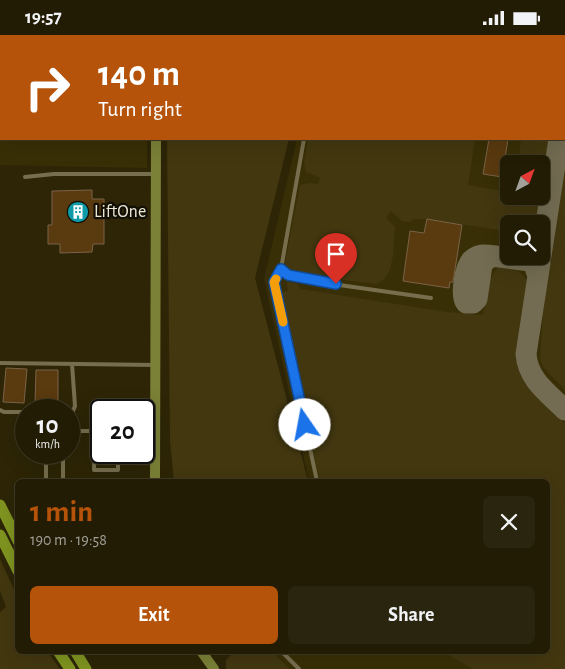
<!DOCTYPE html>
<html lang="en">
<head>
<meta charset="utf-8">
<style>
	:root { --surface:#221c04; --page:#2a250e; --text:#f1f3f6; --muted:#a2a19a; --line:#3f3a26; --accent:#b45309 }
	body { margin:0; font-family:"Alegreya Sans",sans-serif; background:var(--page); color:var(--text); height:100vh; display:flex; flex-direction:column; font-size:19px; white-space:nowrap }
	* { box-sizing:border-box; margin:0 }
	p { font-size:16px; color:var(--muted) }
	.icon { flex:none; width:28px; height:28px; fill:none; stroke:currentColor; stroke-width:2; stroke-linecap:round; stroke-linejoin:round }
	.map { position:relative; flex:1; overflow:hidden }
	.drawer { position:absolute; left:15px; top:444px; width:535px; height:175px; display:flex; flex-direction:column; background:var(--surface); border-radius:8px; box-shadow:0 5px 20px #0002,0 0 0 1px var(--line) }
	.drawer>* { flex:none }
	.banner { position:absolute; left:0px; top:0px; width:565px; height:105px; box-shadow:0 5px 20px #0002,0 0 0 1px var(--line); background:#b45309; color:#fff; overflow:hidden }
	.needle { width:32px; rotate:41deg }
	.buttons { position:absolute; left:500px; top:120px; display:grid; gap:10px }
	.buttons a { display:grid; place-items:center; width:50px; height:50px; border-radius:8px; background:var(--surface); box-shadow:0 5px 20px #0002,0 0 0 1px var(--line); font-size:25px }
	.speed { position:absolute; left:15px; top:364px; display:flex; gap:10px; font-size:25px; font-weight:700; text-align:center }
	.speed>* { display:grid; place-content:center; width:65px; height:65px; border-radius:50%; background:var(--surface); box-shadow:0 5px 20px #0002,0 0 0 1px var(--line); line-height:1 }
	.speed small { font-size:12px; font-weight:400 }
	.speed .limit { border:2px solid #111; border-radius:8px; background:#fff; color:#111 }
	.pin { position:absolute; display:grid; place-items:center; width:42px; height:42px; color:#fff; margin:-51px -21px; border-radius:50% 50% 50% 0; rotate:-45deg; box-shadow:0 0 5px #0007 }
	.pin .icon { rotate:45deg }
	.me { position:absolute; width:55px; margin:-28px; rotate:348deg; stroke-linejoin:round; filter:drop-shadow(0 0 4px #0008) }
	.turn { display:flex; align-items:center; gap:18px; height:105px; padding:0 15px; font-size:22px }
	.turn .icon { width:65px; height:65px; stroke-width:2.5 }
	.turn b { display:block; font-size:35px; line-height:42px }
	.round { display:grid; place-items:center; flex:none; width:52px; height:52px; border-radius:8px; background:var(--page) }
	.headline { display:flex; align-items:center; justify-content:space-between; height:85px; padding:0 15px }
	h1 { font-size:30px; font-weight:600; line-height:38px; color:var(--accent) }
	.cta { display:flex; gap:10px; margin-top:auto; padding:10px 15px }
	.cta a { flex:1; height:58px; border-radius:8px; background:var(--accent); color:#fff; font-size:20px; font-weight:600; line-height:58px; text-align:center }
	.cta a+a { background:var(--page); color:var(--text) }
	.status { display:flex; justify-content:space-between; align-items:center; height:35px; padding:0 25px; background:var(--surface); direction:ltr }
	.status svg { height:14px; fill:currentColor }
	.map>svg:first-child { display:block }
	.built { fill:#392f06; fill-rule:evenodd }
	.green { fill:#42370f }
	.lines { fill:none; stroke-linecap:round; stroke-linejoin:round }
	.taxiway { stroke:#736c52; stroke-width:21 }
	.building { fill:#5a3a0f; stroke:#7a6349 }
	.lane { stroke:#776e4e; stroke-width:4 }
	.street { stroke:#776e4e; stroke-width:8 }
	.secondary { stroke:#7b8137; stroke-width:10 }
	.primary { stroke:#7f9420; stroke-width:11 }
	.route-casing { stroke:#114b97; stroke-width:12 }
	.route { stroke:#1a73e8; stroke-width:9 }
	.slow { stroke:#f59e0b; stroke-width:9 }
	.labels { text-anchor:middle; dominant-baseline:central; stroke-width:4.5; stroke-linejoin:round; paint-order:stroke }
	.poi-label { font-size:18px; fill:#ece8d6; stroke:#120f04; text-anchor:start }
</style>
</head>
<body>
<div class="status"><b>19:57</b><svg viewBox="0 0 49 12"><path d="M0 12V9h3v3zM5 12V6h3v6zM10 12V3h3v9zM15 12V0h3v12zM26 1h20v11H26zM47 4h2v5h-2z"/></svg></div>
<div class="map">
<svg width="565" height="634" viewBox="0 0 565 634">
	<rect width="100%" height="100%" fill="#2d2506"/>
	<path class="built" d="M0 0H146L1 1V104H147V133L0 130Z
		M321 0H565V634H290L273 616H548V446H309L264 244 297 104H564V1H321ZM509 129H541V161H509ZM509 189H541V221H509Z"/>
	<path class="green" d="M167 104H289L255 243 308 446H174L170 407Z
		M308 104H475L468 150 509 157V161H541V129H518L521 104H551L537 189H509V213L501 209 499 195 427 184H414L410 187 402 186 391 176 386 183 395 192C393 210 396 242 376 249L319 242 290 236 286 232 285 227 300 150 309 148 318 149 320 143 306 137 304 128Z
		M565 125V355L543 332 540 324 544 262Z
		M499 231 517 234 528 246C524 271 511 320 522 343 529 357 553 376 565 388V634H473L442 616H548V446H320L278 258 288 256 287 247 298 249 300 254 447 277 483 280 489 245Z
		M0 524 17 561 18 616H47L60 634H0V577L6 572 0 556Z
		M235 616H272L290 634H226V625Z"/>
	<g class="lines">
		<path class="taxiway" d="M564 74 565 66
			M496 221C488 220 480 218 473 224 465 229 460 261 466 268H473L477 264 482 230 485 226 492 221 530 226 534 230 538 241
			M541 221 559 104
			M540 228 526 319C528 345 548 358 565 375"/>
	</g>
	<path class="building" d="M489 104H508L502 142 483 139Z
		M92 155V164H104V209H93L92 217 60 218V209H48V190H52V156Z
		M427 184 462 190 453 247H450L449 253 403 246 410 196 424 198Z
		M6 333 27 334 24 368 3 367Z
		M36 335H58V369H35Z"/>
	<g class="lines">
		<path class="lane" d="M20 1 21 0
			M54 1V0
			M77 1 78 0
			M0 60 1 56
			M34 104H37
			M304 104 281 234 288 240 318 247 431 263
			M25 142 54 139H155
			M281 234 274 247 317 446
			M0 328 155 330
			M0 375 4 377H26
			M69 376H73L75 371 72 329
			M69 396H101
			M95 396 94 435H118V418
			M144 396 155 397
			M46 446V418
			M63 446V418
			M281 616 299 634"/>
		<path class="street" d="M326 1V0"/>
		<path class="secondary" d="M156 1V0
			M155 446 156 104
			M201 616 214 634"/>
		<path class="primary" d="M0 470 18 506
			M0 500 18 536
			M58 616 70 634
			M75 616 86 634"/>
	</g>
	<g class="lines">
		<g class="route-casing">
			<path id="route" d="M305 390 274 247 281 234 288 240 336 249"/>
		</g>
		<use href="#route" class="route"/>
		<path class="slow" d="M276 244 274 247 283 287"/>
	</g>
	<defs>
		<g id="building-disc" transform="scale(1.125)"><circle r="9.5" fill="#0f9aa8" stroke="#120f04"/><path d="M-4-6H4V6H1V3H-1V6H-4ZM-2.5-4.3h1.7v1.8h-1.7ZM.8-4.3h1.7v1.8H.8ZM-2.5-1h1.7V.8h-1.7ZM.8-1h1.7V.8H.8Z" fill="#fff"/></g>
	</defs>
	<g fill-rule="evenodd">
		<use href="#building-disc" x="78" y="177"/>
	</g>
	<g class="labels">
		<g class="poi-label">
			<text x="94" y="177">LiftOne</text>
		</g>
	</g>
</svg>
<div class="buttons">
<a><svg class="needle" viewBox="-14 -14 28 28"><path d="M0-13l5 13h-10z" fill="#e53935"/><path d="M0 13l5-13h-10z" fill="#a2a19a"/></svg></a>
<a><svg class="icon" aria-label="search" viewBox="0 0 24 24"><circle cx="10" cy="10" r="6"/><path d="M15 15l6 6"/></svg></a>
</div>
<div class="speed"><div>10<small>km/h</small></div><div class="limit">20</div></div>
<div class="pin" style="left:336px;top:249px;background:#d93025"><svg class="icon" aria-label="arrive" viewBox="0 0 24 24"><path d="M6 21V4h12l-3 4 3 4H6"/></svg></div>
<svg class="me" style="left:305px;top:390px" viewBox="-20 -20 40 40"><circle r="19" fill="#fff"/><path d="M0-13L10 11 0 6-10 11z" fill="#1a73e8"/></svg>
<div class="banner">
<div class="turn"><svg class="icon" aria-label="right" viewBox="0 0 24 24"><path d="M7 20v-9h11M14 6l5 5-5 5"/></svg><div><b>140 m</b>Turn right</div></div>
</div>
<section class="drawer">
<div class="headline"><div><h1>1 min</h1><p>190 m · 19:58</p></div><a class="round"><svg class="icon" aria-label="close" viewBox="0 0 24 24"><path d="M6 6l12 12M18 6L6 18"/></svg></a></div>
<div class="cta"><a>Exit</a><a>Share</a></div>
</section>
</div>
</body>
</html>
